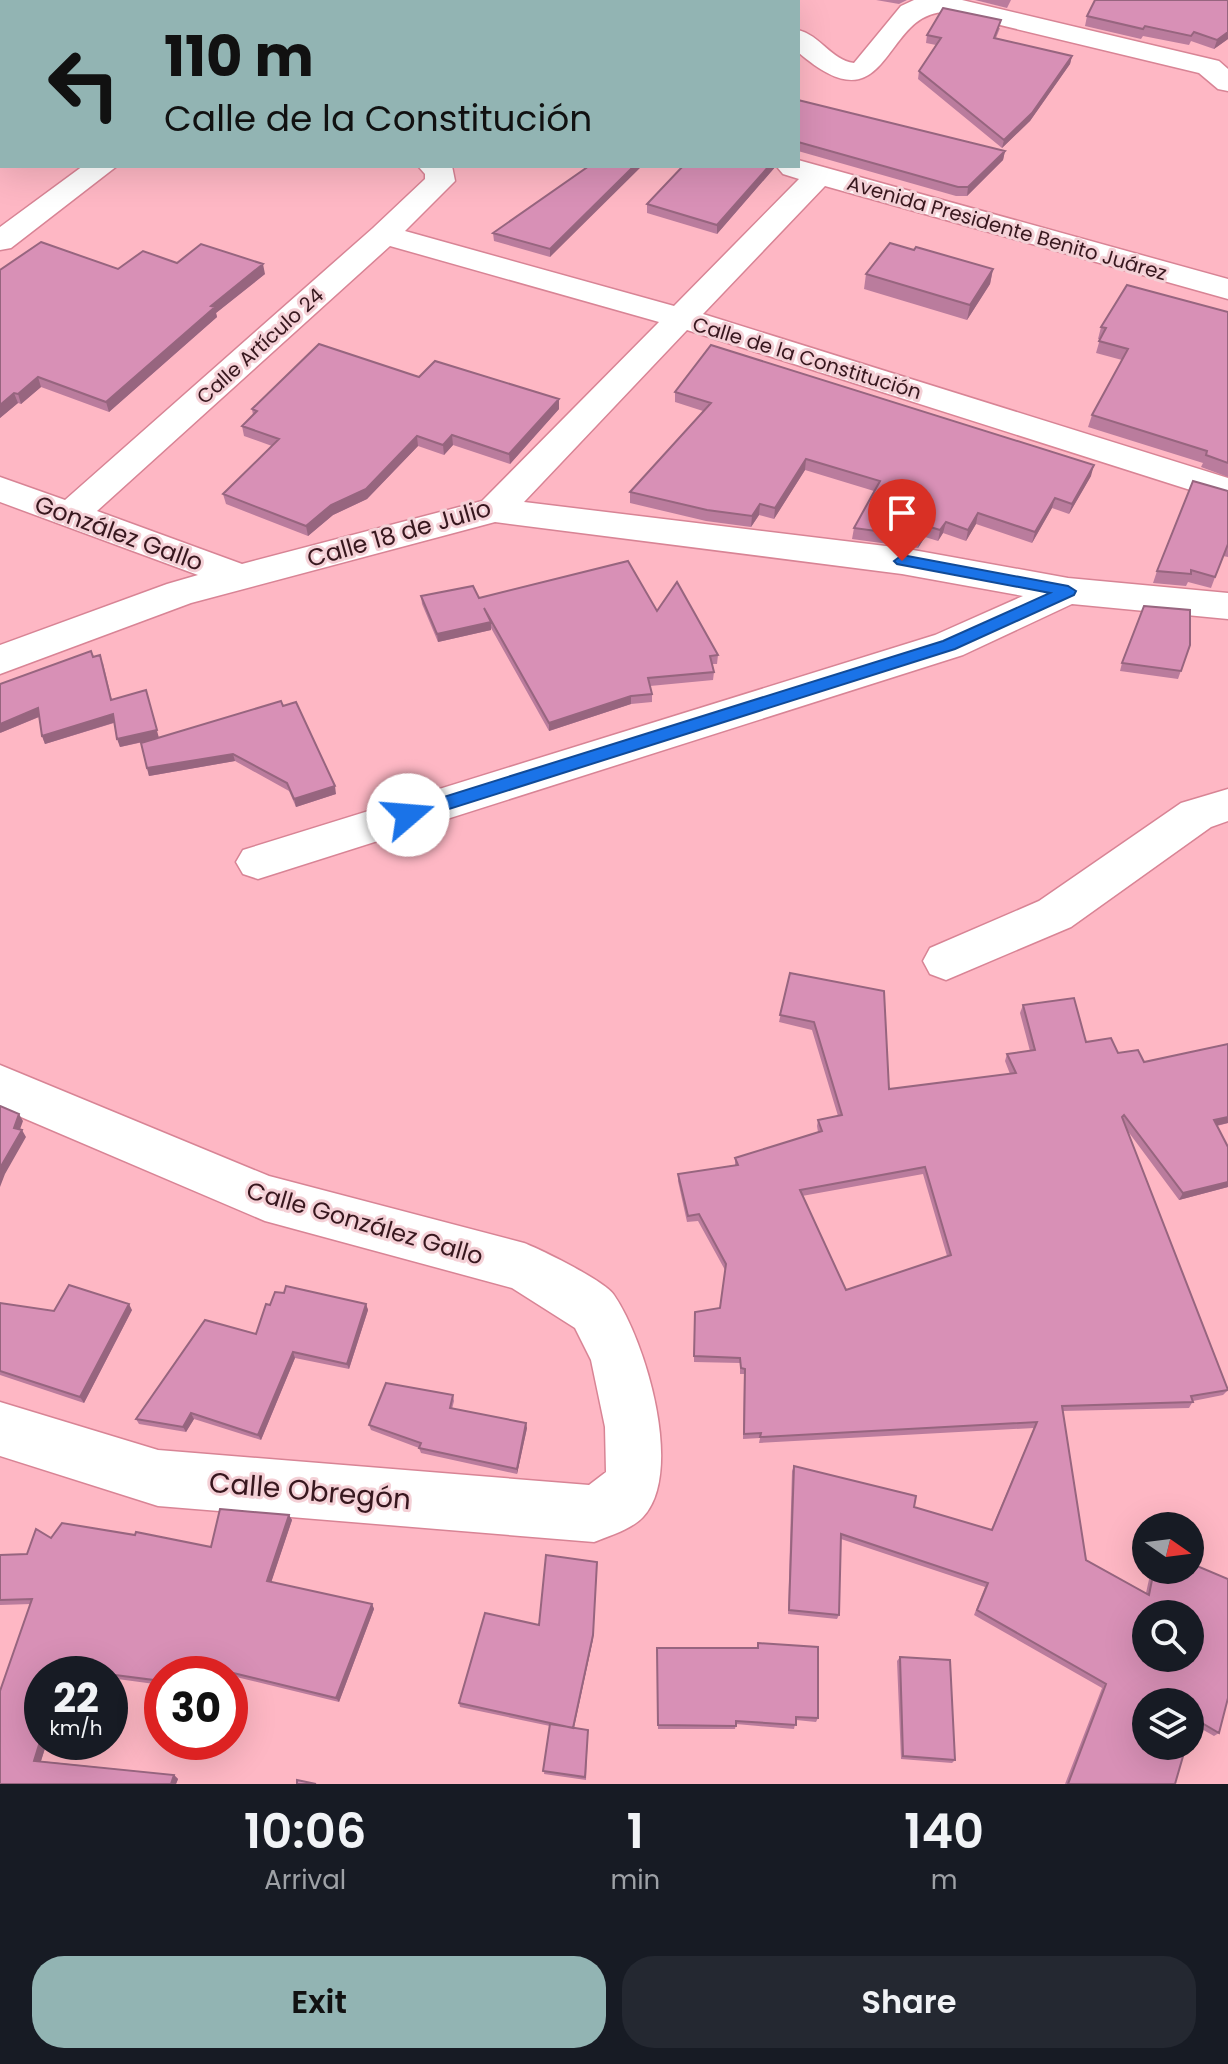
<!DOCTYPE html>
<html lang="en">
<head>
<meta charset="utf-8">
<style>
	:root { --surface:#171b24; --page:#242831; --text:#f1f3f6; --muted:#9ea1a6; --accent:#92b4b3 }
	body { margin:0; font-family:Poppins,sans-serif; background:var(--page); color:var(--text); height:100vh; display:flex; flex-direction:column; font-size:30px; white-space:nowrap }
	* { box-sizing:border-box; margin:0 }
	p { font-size:26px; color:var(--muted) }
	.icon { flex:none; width:44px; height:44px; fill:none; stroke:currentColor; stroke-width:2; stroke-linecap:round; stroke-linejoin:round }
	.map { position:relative; height:1784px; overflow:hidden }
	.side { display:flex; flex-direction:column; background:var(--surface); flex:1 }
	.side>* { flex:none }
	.banner { position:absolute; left:0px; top:0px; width:800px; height:168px; box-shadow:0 8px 32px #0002; background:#92b4b3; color:#111; overflow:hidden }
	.needle { width:52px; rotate:104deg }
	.fabs { position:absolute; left:1132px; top:1512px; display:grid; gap:16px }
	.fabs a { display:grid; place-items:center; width:72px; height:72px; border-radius:50%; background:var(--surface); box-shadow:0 8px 32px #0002; font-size:40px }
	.speed { position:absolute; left:24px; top:1656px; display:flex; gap:16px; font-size:40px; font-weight:700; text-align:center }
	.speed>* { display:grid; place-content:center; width:104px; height:104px; border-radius:50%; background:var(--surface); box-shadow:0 8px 32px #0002; line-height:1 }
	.speed small { font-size:20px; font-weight:400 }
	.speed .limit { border:12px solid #d22; background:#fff; color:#111 }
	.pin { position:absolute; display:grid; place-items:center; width:68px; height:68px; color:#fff; margin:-82px -34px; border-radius:50% 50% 50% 0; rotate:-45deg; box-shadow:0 0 8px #0007 }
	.pin .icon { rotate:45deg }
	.me { position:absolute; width:88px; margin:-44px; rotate:72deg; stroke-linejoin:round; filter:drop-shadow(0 0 6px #0008) }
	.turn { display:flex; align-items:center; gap:28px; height:168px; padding:0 32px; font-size:36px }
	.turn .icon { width:104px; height:104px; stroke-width:2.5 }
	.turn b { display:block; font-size:56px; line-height:68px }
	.eta { display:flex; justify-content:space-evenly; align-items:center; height:136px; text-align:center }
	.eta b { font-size:48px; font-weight:600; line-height:56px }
	.cta { display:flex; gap:16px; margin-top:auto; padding:16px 32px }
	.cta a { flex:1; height:92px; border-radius:32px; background:var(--accent); color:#111; font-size:32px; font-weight:600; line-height:92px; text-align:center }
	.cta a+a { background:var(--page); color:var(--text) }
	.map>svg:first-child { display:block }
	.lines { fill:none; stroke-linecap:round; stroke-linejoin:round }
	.minor-casing { stroke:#d88495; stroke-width:3 }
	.minor { fill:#fff; fill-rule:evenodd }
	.wall { fill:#ba7c9d; fill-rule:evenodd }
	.shaded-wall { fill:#97657f }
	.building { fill:#d890b6; stroke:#97657f; stroke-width:2; fill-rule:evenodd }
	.route { fill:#1a73e8; stroke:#114b97; stroke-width:2 }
	.labels { text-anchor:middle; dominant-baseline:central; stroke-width:6; stroke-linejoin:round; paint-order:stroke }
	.far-street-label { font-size:20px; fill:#37171e; stroke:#f4d0d6 }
	.street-label { font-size:24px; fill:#37171e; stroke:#f4d0d6 }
	.near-street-label { font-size:28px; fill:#37171e; stroke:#f4d0d6 }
</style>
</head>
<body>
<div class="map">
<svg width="1228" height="1784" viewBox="0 0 1228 1784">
	<rect width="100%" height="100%" fill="#feb7c4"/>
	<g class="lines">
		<g class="minor-casing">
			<path id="minor" d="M312 0H340L311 2Z
				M914 0H962L1219 61 1228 69V91L1218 89 1199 73 946 12C881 12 891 133 798 52V30C820 35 831 60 854 63L901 6Z
				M0 109H2V127H0Z
				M798 160 1228 279V299L825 186 703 314 1228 478V502L687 330 524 502 902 548 1068 578 1228 593V619L1072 604 963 655 258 879 243 874 236 862 243 850 935 635 1023 596 902 574 495 522 191 603 0 674V645L167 584 198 575 0 502V477L65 500 373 228 425 179V174L418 166H452L455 181 405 231 674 306 799 179 783 174 778 168 798 166ZM390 246 659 322 482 501 242 564 97 511Z
				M83 166H117L11 248 0 250V227Z
				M1228 789V821L1211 827 1071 927 946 980 930 974 923 961 930 948 1039 901 1181 803Z
				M0 1065 269 1176 524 1243C542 1250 605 1281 614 1295 645 1340 685 1472 643 1517 632 1529 609 1536 594 1542L158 1506 0 1456V1402L158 1450 589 1485 606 1472 605 1427 591 1360 575 1328 512 1288 265 1221 0 1108Z"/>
		</g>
		<use href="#minor" class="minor"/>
	</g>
	<path class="wall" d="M876 0H907L899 4Z
		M975 0H1011L1007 8Z
		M1228 0V39L1214 49 1191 41 1189 45 1143 36 1141 39 1085 26 1087 16Z
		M1000 28 996 38 1072 56 1070 64 1030 121 1002 148 918 79 919 71 936 45 926 43 927 35Z
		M798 100 1005 151 1003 160 967 196H956L798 151Z
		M589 166 550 257 494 241 493 233Z
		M683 166H776L717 234 647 213V204Z
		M914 250 993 269 990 284 967 320 864 289 866 274Z
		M177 263 265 274 216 313 217 317 109 412 41 387 21 404 18 403 0 418V270L118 269Z
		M1228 312V477L1201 467 1203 463 1088 427 1092 415 1122 360 1096 353 1100 339H1098L1101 327Z
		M419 377 559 409 510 464 453 445 444 455 418 446 367 499 333 515 308 536 226 504 223 494 272 446 244 436 242 426 253 415 252 409Z
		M675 392 1091 476 1069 514 1052 508 1032 543 976 524 966 541 943 533 938 541 925 537 918 548 852 539 854 528 874 491 805 470 774 519 759 515 751 527 706 521 630 503V492L703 411 675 402Z
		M1228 491V557L1223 556 1211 588 1188 582 1186 586 1153 583 1157 571Z
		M421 596 479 598 657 611 718 655 717 664H712L714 672 713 680 650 686 652 694V702L631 704 549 731 491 628V630L438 642 422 604Z
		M1190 645 1178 679 1120 671 1122 663Z
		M93 657 103 663 112 700 159 738 281 701 336 794 296 807 289 791 235 761 149 776 147 768 148 741 120 747 114 723 45 744 42 736 39 717 0 733Z
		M790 973 889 1089 1010 1074 1005 1061 1007 1054 1030 1051 1020 1013 1023 1005 1086 1042 1144 1062 1228 1044V1123L1217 1126 1228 1147V1187L1179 1200 1127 1130 1228 1390 1223 1395 1193 1401 1189 1408 1063 1411 1086 1560 1146 1593 1151 1570H1190L1219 1733 1214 1736 1193 1724 1175 1784H1065L1102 1688 974 1615 985 1587 841 1539 839 1615 837 1619 788 1614 792 1471 794 1466 914 1507 991 1530 1034 1428 759 1443 760 1438 743 1439 744 1374H740V1363L694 1362V1318L720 1308 725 1270 698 1221 687 1222 678 1181V1174L735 1165V1158L818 1132 817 1126 818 1120 838 1116 812 1030 779 1022ZM923 1174 947 1256 846 1290 802 1196Z
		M0 1303 54 1311 132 1310 84 1403 0 1375Z
		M366 1304 368 1310 349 1369 295 1358 261 1440 194 1419 186 1432 139 1424 136 1419 256 1334 270 1305Z
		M453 1395 454 1401 452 1409 527 1428 517 1474 421 1453 419 1448 371 1430 369 1425Z
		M289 1515 292 1520 271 1582 372 1604 374 1609 339 1702 232 1676 230 1687V1674H162V1685L110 1678V1674H42V1742H47L41 1761 174 1775 178 1779 176 1784H0L31 1604 0 1605V1555L27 1554 51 1538 211 1547Z
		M597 1567 593 1639 574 1728 588 1730 586 1780 544 1774 550 1726 460 1707 459 1703Z
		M758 1643 818 1718 816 1722 796 1720 794 1729 736 1724 735 1729H658L657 1648H757Z
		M900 1657 955 1760 952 1763 901 1759 897 1661Z"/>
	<path class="shaded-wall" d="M261 0H276L273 2H259Z
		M1228 32V39L1214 49 1217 40Z
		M1072 56 1070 64 1030 121 1002 148 1004 140Z
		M1005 151 1003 160 967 196 968 187Z
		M634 166H642L550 257V249Z
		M769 166H776L717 234V225Z
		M263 264 265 274 216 313 217 317 109 412 106 402 211 306Z
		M993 269 990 284 967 320 970 305Z
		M38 377 41 387 21 404 18 394Z
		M14 393 18 403 0 418V405Z
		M559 399V409L510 464 509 454Z
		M452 435 453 445 444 455 443 445Z
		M417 436 418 446 367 499 333 515 308 536 306 526 331 505Z
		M806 459 805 470 774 519 775 508Z
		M1094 465 1091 476 1069 514 1072 504Z
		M1055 498 1052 508 1032 543 1035 532Z
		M760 504 759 515 751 527 752 516Z
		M978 513 976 524 966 541 968 530Z
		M946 522 943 533 938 541 940 530Z
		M927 526 925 537 918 548 920 537Z
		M491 622V630L438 642 437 634Z
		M146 690 159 738 120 747 117 739Z
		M631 696V704L549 731V723Z
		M38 708 41 716 0 733V724Z
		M113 714 116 722 45 744 42 736Z
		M233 754 235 761 149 776 147 768Z
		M335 786 336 794 296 807 294 799Z
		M19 1114 23 1121 18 1135 14 1128Z
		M1228 1117V1123L1210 1127 1214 1120Z
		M22 1130 26 1137 5 1174 0 1187V1168Z
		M1228 1182V1187L1179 1200 1183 1193Z
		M129 1304 132 1310 84 1403 80 1397Z
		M366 1304 368 1310 349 1369 347 1364Z
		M293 1352 295 1358 261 1440 258 1435Z
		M191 1413 194 1419 186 1432 183 1427Z
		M526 1423 527 1428 517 1474V1469Z
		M289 1515 292 1520 270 1586 267 1581Z
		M597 1562 593 1639 573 1731V1728Z
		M372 1604 374 1609 339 1702 336 1698Z
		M42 1735V1742H47L40 1764 34 1761Z
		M174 1775 178 1779 176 1784H171Z"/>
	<path class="building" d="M0 0H261L259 2H2V111L1 97H0Z
		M416 0H776L777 2H413Z
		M1095 0H1228V32L1217 40 1194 32 1191 36 1145 26 1143 29 1087 16Z
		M943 8 1001 20 994 38 1072 56 1032 113 1004 140 919 71 941 38 927 35Z
		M798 100 1005 151 968 187H958L798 142Z
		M589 166H634L550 249 493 233Z
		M683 166H769L717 225 647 204Z
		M41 242 118 269 143 251 177 263 201 244 263 264 211 306 215 307 106 402 38 377 18 394 14 393 0 405V270Z
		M890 243 914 250 916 247 993 269 970 305 866 274Z
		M1127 285 1228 312V463L1206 455 1207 451 1092 415 1128 349 1099 341 1106 328 1101 327Z
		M319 344 419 377 435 361 559 399 509 454 452 435 443 445 417 436 366 489 331 505 306 526 223 494 279 439 242 426 257 411 252 409Z
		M711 345 1094 465 1072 504 1055 498 1035 532 978 513 968 530 946 522 940 530 927 526 920 537 854 528 880 481 806 459 775 508 760 504 752 516 707 510 630 492 711 403 675 392Z
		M1193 481 1228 491V544L1215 577 1191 570V574L1157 571Z
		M628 561 657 611 677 582 718 655 710 656 714 672 648 678 652 694 631 696 549 723 484 608 491 622 437 634 421 596 473 586 479 598Z
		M1144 606 1190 610V645L1181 671 1122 663Z
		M91 651 93 657 100 655 111 700 146 690 157 730 117 739 113 714 42 736 38 708 0 724V684Z
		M281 701 283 706 296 702 335 786 294 799 287 783 233 754 147 768 141 743Z
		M790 973 884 991 889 1089 1016 1073 1007 1054 1035 1050 1023 1005 1074 998 1086 1042 1111 1038 1118 1053 1138 1050 1144 1062 1228 1044V1117L1214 1120 1228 1147V1182L1183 1193 1124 1115 1122 1117 1228 1390 1191 1396 1193 1402 1062 1406 1086 1560 1149 1595 1154 1570H1190V1563L1228 1579V1698L1219 1733 1195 1719 1190 1734V1702H1146V1746H1186L1175 1784H1068L1106 1684 977 1610 988 1583 841 1534 839 1615 789 1610 794 1466 916 1496 914 1507 992 1530 1037 1422 760 1437 761 1433 744 1434 745 1369 741 1368 740 1358 694 1356 695 1312 720 1308 726 1264 699 1214 688 1216 678 1174 738 1165 735 1158 822 1131 818 1120 842 1115 814 1022 780 1015ZM925 1167 951 1255 846 1290 800 1190ZM1146 1614H1190V1658H1146Z
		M0 1106 19 1114 14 1128 22 1130 0 1168Z
		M69 1285 129 1304 80 1397 0 1371V1303L54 1311Z
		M286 1286 366 1304 347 1364 293 1352 258 1435 191 1413 183 1427 136 1419 205 1320 256 1334 266 1304 270 1305 275 1292 284 1293Z
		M386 1383 453 1395 450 1408 526 1423 517 1469 419 1448 421 1443 369 1425Z
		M220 1509 289 1515 267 1581 372 1604 336 1698 229 1672 228 1674H162V1681L69 1669 68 1674H42V1735L34 1761 174 1775 171 1784H0V1691L32 1599 0 1600V1555L27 1554 36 1529 51 1538 62 1523 135 1535 136 1532 211 1547Z
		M546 1555 597 1562 593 1635 573 1728 459 1703 485 1613 539 1625Z
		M758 1643 818 1647V1718L796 1717V1725L736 1721V1726L658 1725 657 1648H758Z
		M900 1657 950 1660 955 1760 903 1756Z
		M550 1724 588 1730 585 1777 543 1771Z
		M297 1780 316 1784H297Z"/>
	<path class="route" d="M902 555 1068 586 1076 591 1074 595 955 649 408 822 399 815 402 810 943 641 1050 593 897 564 894 561Z"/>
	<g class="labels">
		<g class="far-street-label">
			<text transform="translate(1007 228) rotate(16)">Avenida Presidente Benito Juárez</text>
			<text transform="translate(260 346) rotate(-42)">Calle Artículo 24</text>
			<text transform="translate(807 358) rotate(17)">Calle de la Constitución</text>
		</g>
		<g class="street-label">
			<text transform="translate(119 533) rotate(20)">González Gallo</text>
			<text transform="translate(399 533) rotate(-16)">Calle 18 de Julio</text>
			<text transform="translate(365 1223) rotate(16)">Calle González Gallo</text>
		</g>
		<g class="near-street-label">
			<text transform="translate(310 1491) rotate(5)">Calle Obregón</text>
		</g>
	</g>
</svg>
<div class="fabs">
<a><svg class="needle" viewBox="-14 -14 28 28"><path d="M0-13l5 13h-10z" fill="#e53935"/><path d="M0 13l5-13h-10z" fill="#9ea1a6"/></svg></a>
<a><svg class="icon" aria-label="search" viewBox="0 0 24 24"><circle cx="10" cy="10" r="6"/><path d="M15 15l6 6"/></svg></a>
<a><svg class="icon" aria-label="layers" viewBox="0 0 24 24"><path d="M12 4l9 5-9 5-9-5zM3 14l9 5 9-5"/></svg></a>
</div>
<div class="speed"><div>22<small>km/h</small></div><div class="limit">30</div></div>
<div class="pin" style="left:902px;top:561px;background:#d93025"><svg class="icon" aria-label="arrive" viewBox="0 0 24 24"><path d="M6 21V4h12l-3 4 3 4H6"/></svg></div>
<svg class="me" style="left:408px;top:815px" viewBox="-20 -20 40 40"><circle r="19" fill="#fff"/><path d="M0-13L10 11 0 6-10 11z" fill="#1a73e8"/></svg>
<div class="banner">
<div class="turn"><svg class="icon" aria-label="left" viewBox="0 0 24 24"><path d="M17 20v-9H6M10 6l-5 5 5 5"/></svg><div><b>110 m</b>Calle de la Constitución</div></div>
</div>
</div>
<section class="side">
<div class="eta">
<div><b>10:06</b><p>Arrival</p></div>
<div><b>1</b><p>min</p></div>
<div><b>140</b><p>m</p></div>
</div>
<div class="cta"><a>Exit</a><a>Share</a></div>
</section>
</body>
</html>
